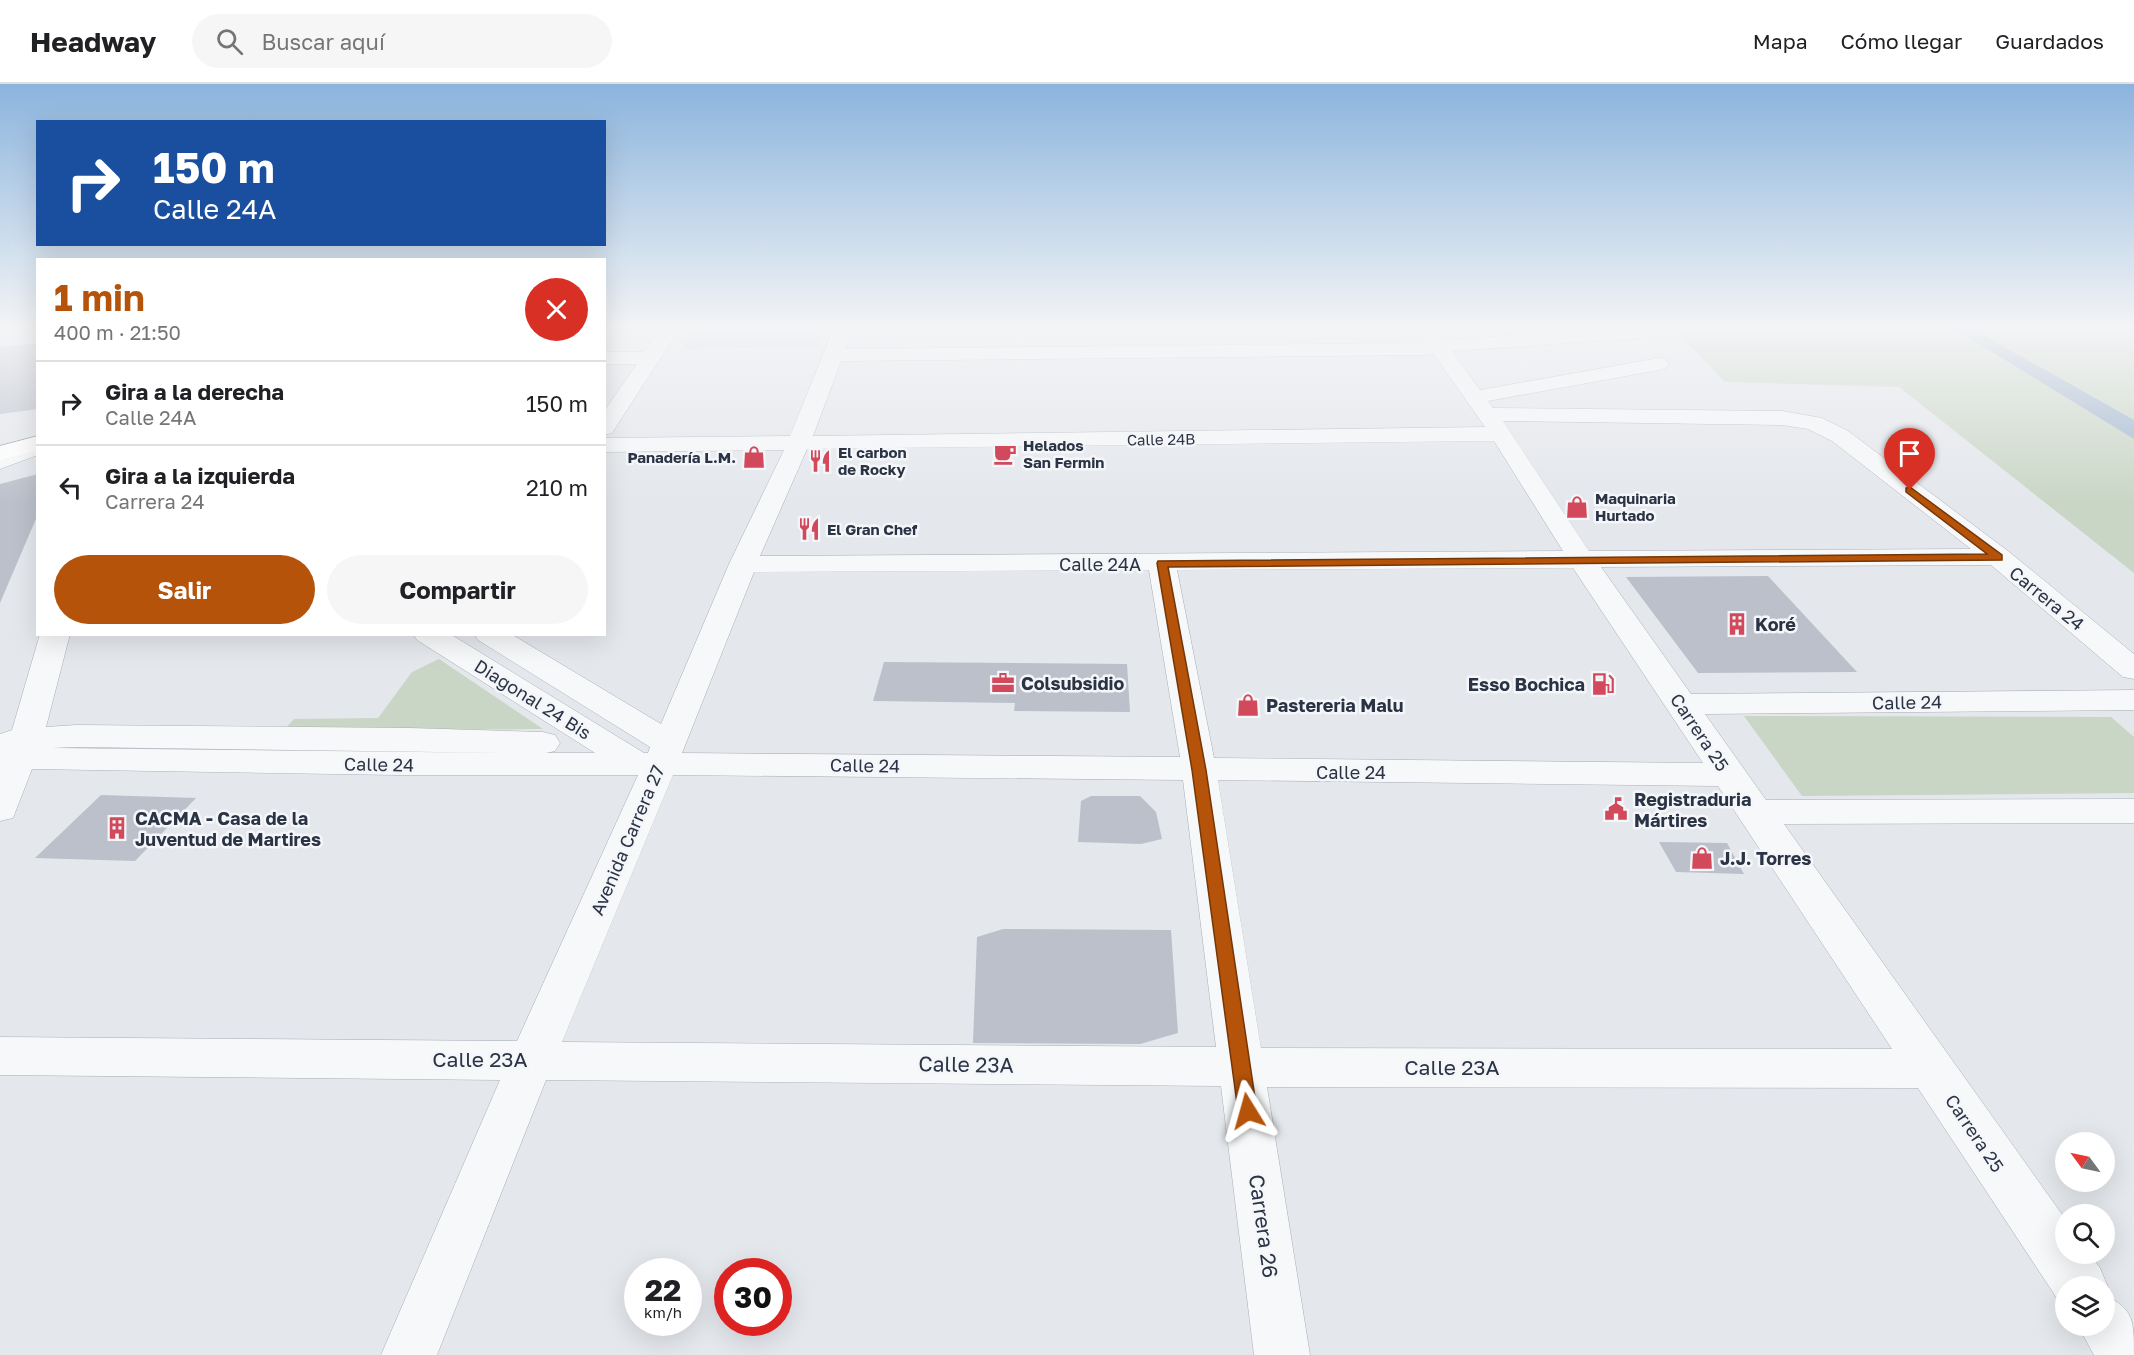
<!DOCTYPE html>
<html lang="es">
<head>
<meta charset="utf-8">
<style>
	:root { --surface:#fff; --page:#f6f6f6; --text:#202124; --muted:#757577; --line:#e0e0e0; --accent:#b45309 }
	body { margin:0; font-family:"Golos Text",sans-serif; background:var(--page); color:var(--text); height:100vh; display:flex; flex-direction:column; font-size:22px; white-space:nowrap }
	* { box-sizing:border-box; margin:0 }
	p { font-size:20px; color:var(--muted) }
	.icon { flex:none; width:33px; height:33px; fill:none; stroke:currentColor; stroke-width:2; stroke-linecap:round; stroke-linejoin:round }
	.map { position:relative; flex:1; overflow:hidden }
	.sheet { position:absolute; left:36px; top:174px; width:570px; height:378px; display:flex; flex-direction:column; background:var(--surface); border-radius:0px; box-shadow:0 6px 24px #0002 }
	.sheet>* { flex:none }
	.banner { position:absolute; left:36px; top:36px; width:570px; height:126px; border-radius:0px; box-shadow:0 6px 24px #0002; background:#1a4fa0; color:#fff; overflow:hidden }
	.needle { width:39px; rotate:303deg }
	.fabs { position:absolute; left:2055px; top:1048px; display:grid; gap:12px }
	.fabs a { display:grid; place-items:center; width:60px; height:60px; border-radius:50%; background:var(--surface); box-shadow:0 6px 24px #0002; font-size:30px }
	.speed { position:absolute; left:624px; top:1174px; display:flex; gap:12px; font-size:30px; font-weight:700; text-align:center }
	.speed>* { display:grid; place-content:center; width:78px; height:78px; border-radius:50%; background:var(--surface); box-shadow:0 6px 24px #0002; line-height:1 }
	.speed small { font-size:15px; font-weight:400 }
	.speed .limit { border:9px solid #d22; background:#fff; color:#111 }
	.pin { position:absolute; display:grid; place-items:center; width:51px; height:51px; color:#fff; margin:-62px -26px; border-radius:50% 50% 50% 0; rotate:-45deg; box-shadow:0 0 6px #0007 }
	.pin .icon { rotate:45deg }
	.me { position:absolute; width:66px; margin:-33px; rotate:352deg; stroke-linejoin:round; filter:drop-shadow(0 0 4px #0008) }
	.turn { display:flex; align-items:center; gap:21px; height:126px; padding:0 18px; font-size:27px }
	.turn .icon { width:78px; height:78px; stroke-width:2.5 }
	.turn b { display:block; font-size:42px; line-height:51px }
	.round { display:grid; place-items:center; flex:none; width:63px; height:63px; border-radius:32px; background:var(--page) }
	.summary { display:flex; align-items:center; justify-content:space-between; height:102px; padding:0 18px }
	h1 { font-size:36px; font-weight:700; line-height:45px; color:var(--accent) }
	.cta { display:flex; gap:12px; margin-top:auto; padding:12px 18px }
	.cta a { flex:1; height:69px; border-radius:36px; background:var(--accent); color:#fff; font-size:24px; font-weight:700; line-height:69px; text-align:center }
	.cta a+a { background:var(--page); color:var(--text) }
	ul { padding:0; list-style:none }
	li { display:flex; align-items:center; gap:18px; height:84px; padding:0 18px; border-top:2px solid var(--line) }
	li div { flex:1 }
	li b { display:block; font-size:22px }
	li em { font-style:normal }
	header { display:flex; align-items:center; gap:36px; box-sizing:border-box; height:84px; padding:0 30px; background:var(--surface); border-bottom:2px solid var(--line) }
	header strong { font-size:28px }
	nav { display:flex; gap:33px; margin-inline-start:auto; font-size:21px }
	.search { width:420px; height:54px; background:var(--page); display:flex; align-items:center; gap:15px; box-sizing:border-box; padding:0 21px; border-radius:33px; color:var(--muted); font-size:22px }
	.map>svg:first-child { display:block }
	.built { fill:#d2d6de }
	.green { fill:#c9d6c5 }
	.water { fill:#9fb4cc }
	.building { fill:#bbc0ca }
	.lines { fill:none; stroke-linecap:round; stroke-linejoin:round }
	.minor-casing { stroke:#a9aeb7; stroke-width:1 }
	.highway-casing { stroke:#8b94a3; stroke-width:1 }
	.minor { fill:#f7f8fa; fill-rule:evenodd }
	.highway { fill:#fff; fill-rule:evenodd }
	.route { fill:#b45309; stroke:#753606; stroke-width:1.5 }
	.labels { text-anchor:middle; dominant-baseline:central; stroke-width:5; stroke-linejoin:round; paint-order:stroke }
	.far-street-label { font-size:15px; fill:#2b3445; stroke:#f4f6f9 }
	.far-poi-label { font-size:15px; font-weight:bold; fill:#2b3445; stroke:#f4f6f9; text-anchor:start }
	.street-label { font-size:18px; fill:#2b3445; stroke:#f4f6f9 }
	.poi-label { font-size:18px; font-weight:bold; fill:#2b3445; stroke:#f4f6f9; text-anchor:start }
	.near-street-label { font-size:21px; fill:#2b3445; stroke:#f4f6f9 }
</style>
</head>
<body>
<header>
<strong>Headway</strong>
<div class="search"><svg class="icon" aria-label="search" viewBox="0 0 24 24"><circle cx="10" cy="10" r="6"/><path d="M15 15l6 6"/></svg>Buscar aquí</div>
<nav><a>Mapa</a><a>Cómo llegar</a><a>Guardados</a></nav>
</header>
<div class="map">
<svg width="2134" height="1271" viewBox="0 0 2134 1271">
	<rect width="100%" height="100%" fill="#e4e7ec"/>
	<path class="built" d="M696 241H825L818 263 682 265Z"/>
	<path class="green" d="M1670 241H2134V489L1899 303 1725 298Z
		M439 575 543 645 283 647 294 635 378 634 412 588Z
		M1744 632 2111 633 2134 653V709L1802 712Z"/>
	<path class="water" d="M1969 243 2134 336V355L1953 244Z"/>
	<path class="building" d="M38 259V325L0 330V263Z
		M38 390V430L0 519V400Z
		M1768 492 1857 588 1698 589 1626 493Z
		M884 578 1127 580 1130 628 1014 627 1015 619 873 617Z
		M101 711 196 714 135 777 35 774Z
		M1091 712H1140L1156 728 1162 755 1141 760 1078 758 1081 717Z
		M1659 758 1727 759 1744 790 1676 788Z
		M1003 845 1171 846 1178 949 1140 960 973 959 977 853Z"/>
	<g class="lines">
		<g class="minor-casing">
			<path id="minor" d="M663 241H682L612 349 604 351V327L637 280H604V268H645Z
				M835 241H854L845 265 1422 259 1426 258 1414 241H1433L1443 256 1658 242 1665 244 1667 248 1665 252 1452 267 1480 306 1659 274 1666 276 1669 280 1666 284 1659 286 1488 317 1493 324 1782 327 1822 334 1848 347 2008 467 2134 570V595L2123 593 1991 481 1601 483 1691 610 2134 606V626L1705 630 1766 716 2134 715V739L1784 740 2066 1136V1170H2090L2100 1184 2108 1203 2105 1211C2134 1226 2134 1236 2134 1271H2094L2078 1242H2104V1203H2066V1223L2062 1222 1918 1004 1267 1003 1310 1271H1254L1221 1002 546 996 437 1271H381L500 996 0 991V953L517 957 638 691H397L32 685 13 734 0 737V650L12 646 40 550H70L46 643 76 641 409 644 543 648 555 651 560 659 555 667 546 669H595L417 556 413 550H450L644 669H648L650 663 478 556 474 550H511L661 640 729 480 784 366 604 368V354L790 352ZM1433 269 1485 343 813 352 841 277 1422 271ZM1503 337 1782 341 1808 345 1832 357 1971 465 1589 467ZM1494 357 1563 467 760 472 807 365ZM1573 484 1703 679 1214 674 1177 486ZM1149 486 1180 673 682 669 754 488ZM76 663 514 669 52 664ZM673 691 1183 696 1216 963 562 958ZM1218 696 1718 702 1892 965 1261 964Z
				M38 356V371L0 385V370Z"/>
		</g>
		<g class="highway-casing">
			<path id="highway" d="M38 352V366L0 376V362Z"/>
		</g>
		<use href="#minor" class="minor"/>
		<use href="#highway" class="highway"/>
	</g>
	<linearGradient id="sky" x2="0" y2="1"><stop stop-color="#8bb4dd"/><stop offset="0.58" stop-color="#f3f4f6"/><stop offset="1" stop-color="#f3f4f6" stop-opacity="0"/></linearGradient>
	<rect width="2134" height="419" fill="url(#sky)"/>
	<path class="route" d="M1910 403 2002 471V476L1168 483 1206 686 1257 1027 1255 1033 1248 1036 1241 1033 1238 1027 1192 686 1157 479 1158 477 1987 470 1906 408V404Z"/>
	<defs>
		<g id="cafe-bare" transform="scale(1.8)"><path d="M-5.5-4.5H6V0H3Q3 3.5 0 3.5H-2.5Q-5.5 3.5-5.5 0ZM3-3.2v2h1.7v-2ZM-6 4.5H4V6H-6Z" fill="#d1495b" stroke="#f4f6f9" stroke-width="2.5" paint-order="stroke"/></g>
		<g id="shop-bare" transform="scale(1.8)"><path d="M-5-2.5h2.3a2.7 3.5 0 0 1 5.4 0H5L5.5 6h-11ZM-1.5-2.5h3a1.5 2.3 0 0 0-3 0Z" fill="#d1495b" stroke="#f4f6f9" stroke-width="2.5" paint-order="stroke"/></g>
		<g id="restaurant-bare" transform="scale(1.8)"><path d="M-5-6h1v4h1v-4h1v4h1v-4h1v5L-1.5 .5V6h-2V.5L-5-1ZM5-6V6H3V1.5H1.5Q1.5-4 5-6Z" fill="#d1495b" stroke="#f4f6f9" stroke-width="2.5" paint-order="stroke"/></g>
		<g id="building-bare" transform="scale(1.8)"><path d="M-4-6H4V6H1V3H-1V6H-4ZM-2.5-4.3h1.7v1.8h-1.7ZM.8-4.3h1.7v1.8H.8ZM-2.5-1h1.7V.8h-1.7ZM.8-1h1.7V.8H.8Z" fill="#d1495b" stroke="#f4f6f9" stroke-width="2.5" paint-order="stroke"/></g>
		<g id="office-bare" transform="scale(1.8)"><path d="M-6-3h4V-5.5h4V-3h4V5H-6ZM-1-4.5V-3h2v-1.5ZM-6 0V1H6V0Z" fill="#d1495b" stroke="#f4f6f9" stroke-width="2.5" paint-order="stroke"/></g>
		<g id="fuel-bare" transform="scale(1.8)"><path d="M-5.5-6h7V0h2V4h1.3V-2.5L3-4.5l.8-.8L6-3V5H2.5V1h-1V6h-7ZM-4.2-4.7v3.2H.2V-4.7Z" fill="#d1495b" stroke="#f4f6f9" stroke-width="2.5" paint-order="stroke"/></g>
		<g id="civic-bare" transform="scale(1.8)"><path d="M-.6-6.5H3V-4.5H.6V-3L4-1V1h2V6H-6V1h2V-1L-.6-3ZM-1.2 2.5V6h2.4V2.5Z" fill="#d1495b" stroke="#f4f6f9" stroke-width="2.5" paint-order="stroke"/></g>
	</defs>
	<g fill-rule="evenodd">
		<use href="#cafe-bare" x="1005" y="370"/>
		<use href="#shop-bare" x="754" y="373"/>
		<use href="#restaurant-bare" x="820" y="377"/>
		<use href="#shop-bare" x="1577" y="423"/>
		<use href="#restaurant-bare" x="809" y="445"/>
		<use href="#building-bare" x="1737" y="540"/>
		<use href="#office-bare" x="1003" y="599"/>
		<use href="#fuel-bare" x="1603" y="600"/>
		<use href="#shop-bare" x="1248" y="621"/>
		<use href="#civic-bare" x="1616" y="725"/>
		<use href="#building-bare" x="117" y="744"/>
		<use href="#shop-bare" x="1702" y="774"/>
	</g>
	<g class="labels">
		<g class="far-street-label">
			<text transform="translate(1161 355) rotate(-1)">Calle 24B</text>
		</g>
		<g class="far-poi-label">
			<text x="1023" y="361">Helados<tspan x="1023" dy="17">San Fermin</tspan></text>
			<text x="838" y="368">El carbon<tspan x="838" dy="17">de Rocky</tspan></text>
			<text x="736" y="373" text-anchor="end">Panadería L.M.</text>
			<text x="1595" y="414">Maquinaria<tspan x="1595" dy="17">Hurtado</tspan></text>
			<text x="827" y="445">El Gran Chef</text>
		</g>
		<g class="street-label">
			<text x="1100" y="480">Calle 24A</text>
			<text transform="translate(2047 514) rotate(39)">Carrera 24</text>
			<text transform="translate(533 615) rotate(32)">Diagonal 24 Bis</text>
			<text transform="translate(1907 618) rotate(-1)">Calle 24</text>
			<text transform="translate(1700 648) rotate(56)">Carrera 25</text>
			<text transform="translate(379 680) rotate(1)">Calle 24</text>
			<text transform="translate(865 681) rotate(1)">Calle 24</text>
			<text x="1351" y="688">Calle 24</text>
			<text transform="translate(627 756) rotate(-67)">Avenida Carrera 27</text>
			<text transform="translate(1975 1049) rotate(56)">Carrera 25</text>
		</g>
		<g class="poi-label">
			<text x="1755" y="540">Koré</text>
			<text x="1021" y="599">Colsubsidio</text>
			<text x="1585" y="600" text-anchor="end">Esso Bochica</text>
			<text x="1266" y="621">Pastereria Malu</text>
			<text x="1634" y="715">Registraduria<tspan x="1634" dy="21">Mártires</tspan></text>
			<text x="135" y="734">CACMA - Casa de la<tspan x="135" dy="21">Juventud de Martires</tspan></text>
			<text x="1720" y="774">J.J. Torres</text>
		</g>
		<g class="near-street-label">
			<text x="480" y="975">Calle 23A</text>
			<text transform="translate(966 980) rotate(1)">Calle 23A</text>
			<text x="1452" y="983">Calle 23A</text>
			<text transform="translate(1264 1142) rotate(82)">Carrera 26</text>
		</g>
	</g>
</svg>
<div class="fabs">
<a><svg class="needle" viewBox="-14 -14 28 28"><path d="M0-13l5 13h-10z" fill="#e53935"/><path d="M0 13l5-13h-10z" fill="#757577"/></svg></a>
<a><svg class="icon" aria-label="search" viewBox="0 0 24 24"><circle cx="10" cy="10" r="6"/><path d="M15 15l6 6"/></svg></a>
<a><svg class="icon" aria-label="layers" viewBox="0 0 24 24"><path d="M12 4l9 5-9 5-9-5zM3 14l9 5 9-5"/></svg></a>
</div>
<div class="speed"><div>22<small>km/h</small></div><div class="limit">30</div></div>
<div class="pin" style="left:1910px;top:406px;background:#d93025"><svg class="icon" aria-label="arrive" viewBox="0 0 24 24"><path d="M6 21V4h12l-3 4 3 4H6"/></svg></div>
<svg class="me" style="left:1248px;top:1027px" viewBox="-20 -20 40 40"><path d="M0-17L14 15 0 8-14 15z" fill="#b45309" stroke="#fff" stroke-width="4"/></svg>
<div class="banner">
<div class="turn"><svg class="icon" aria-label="right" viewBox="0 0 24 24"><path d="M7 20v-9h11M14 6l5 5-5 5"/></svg><div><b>150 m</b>Calle 24A</div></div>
</div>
<section class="sheet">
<div class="summary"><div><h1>1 min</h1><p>400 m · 21:50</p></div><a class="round" style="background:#d93025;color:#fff"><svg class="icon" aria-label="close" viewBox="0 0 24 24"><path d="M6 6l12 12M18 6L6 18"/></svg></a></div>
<ul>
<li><svg class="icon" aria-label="right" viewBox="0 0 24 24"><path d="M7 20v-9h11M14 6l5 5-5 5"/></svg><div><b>Gira a la derecha</b><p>Calle 24A</p></div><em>150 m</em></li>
<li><svg class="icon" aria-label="left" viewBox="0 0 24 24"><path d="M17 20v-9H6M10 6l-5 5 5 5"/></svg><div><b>Gira a la izquierda</b><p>Carrera 24</p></div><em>210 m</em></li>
</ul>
<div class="cta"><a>Salir</a><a>Compartir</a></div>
</section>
</div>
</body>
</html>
